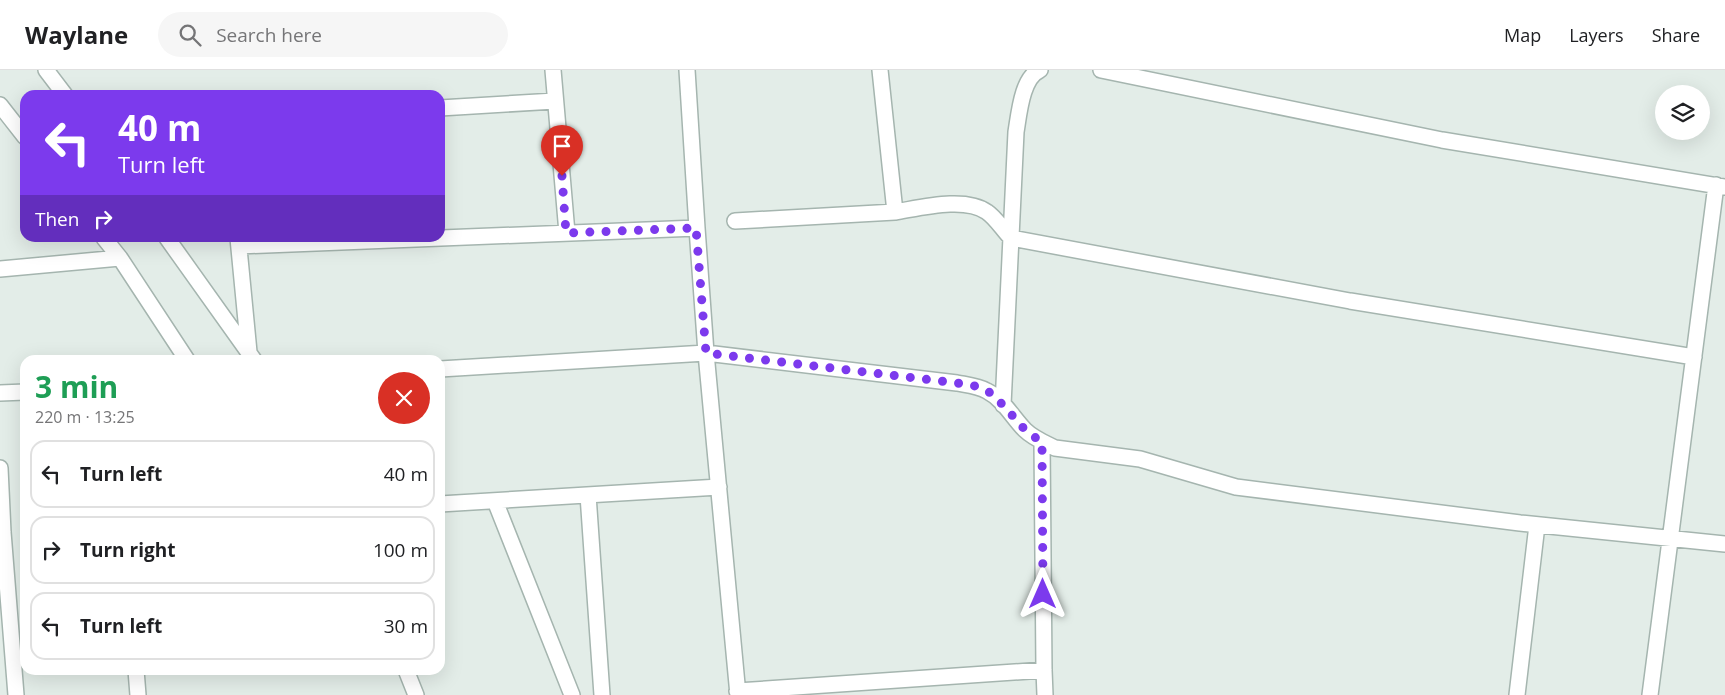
<!DOCTYPE html>
<html lang="en">
<head>
<meta charset="utf-8">
<style>
	:root { --surface:#fff; --page:#f6f6f6; --text:#202124; --muted:#757577; --line:#e0e0e0 }
	body { margin:0; font-family:"Open Sans",sans-serif; background:var(--page); color:var(--text); height:100vh; display:flex; flex-direction:column; font-size:19px; white-space:nowrap }
	* { box-sizing:border-box; margin:0 }
	p { font-size:16px; color:var(--muted) }
	.icon { flex:none; width:28px; height:28px; fill:none; stroke:currentColor; stroke-width:2; stroke-linecap:round; stroke-linejoin:round }
	.map { position:relative; flex:1; overflow:hidden }
	.side { position:absolute; left:20px; top:285px; width:425px; height:320px; display:flex; flex-direction:column; background:var(--surface); border-radius:15px; box-shadow:0 5px 20px #0002 }
	.side>* { flex:none }
	.guide { position:absolute; left:20px; top:20px; width:425px; height:152px; border-radius:15px; box-shadow:0 5px 20px #0002; background:#7c3aed; color:#fff; overflow:hidden }
	.fabs { position:absolute; left:1655px; top:15px; display:grid; gap:10px }
	.fabs a { display:grid; place-items:center; width:55px; height:55px; border-radius:50%; background:var(--surface); box-shadow:0 5px 20px #0002; font-size:25px }
	.pin { position:absolute; display:grid; place-items:center; width:42px; height:42px; color:#fff; margin:-51px -21px; border-radius:50% 50% 50% 0; rotate:-45deg; box-shadow:0 0 5px #0007 }
	.pin .icon { rotate:45deg }
	.me { position:absolute; width:55px; margin:-28px; rotate:0deg; stroke-linejoin:round; filter:drop-shadow(0 0 4px #0008) }
	.turn { display:flex; align-items:center; gap:18px; height:105px; padding:0 15px; font-size:22px }
	.turn .icon { width:65px; height:65px; stroke-width:2.5 }
	.turn b { display:block; font-size:35px; line-height:42px }
	.then { display:flex; align-items:center; height:48px; padding:0 15px; background:#0003; gap:10px; font-size:19px }
	.round { display:grid; place-items:center; flex:none; width:52px; height:52px; border-radius:26px; background:var(--page) }
	.summary { display:flex; align-items:center; justify-content:space-between; height:85px; padding:0 15px }
	h1 { font-size:30px; font-weight:700; line-height:38px; color:#1e9e55 }
	ul { padding:0; list-style:none }
	li { display:flex; align-items:center; gap:15px; height:68px; margin:0 10px 8px; padding:0 5px; border:2px solid var(--line); border-radius:15px }
	li div { flex:1 }
	li b { display:block; font-size:19px }
	li em { font-style:normal }
	header { display:flex; align-items:center; gap:30px; box-sizing:border-box; height:70px; padding:0 25px; background:var(--surface); border-bottom:1px solid var(--line) }
	header strong { font-size:24px }
	nav { display:flex; gap:28px; margin-inline-start:auto; font-size:18px }
	.search { width:350px; height:45px; background:var(--page); display:flex; align-items:center; gap:12px; box-sizing:border-box; padding:0 18px; border-radius:28px; color:var(--muted); font-size:19px }
	.map>svg:first-child { display:block }
	.lines { fill:none; stroke-linecap:round; stroke-linejoin:round }
	.street-casing { stroke:#a5b5af; stroke-width:18 }
	.street { stroke:#fff; stroke-width:15 }
	.route { stroke:#7c3aed; stroke-width:9; stroke-dasharray:0 16.2 }
</style>
</head>
<body>
<header>
<strong>Waylane</strong>
<div class="search"><svg class="icon" aria-label="search" viewBox="0 0 24 24"><circle cx="10" cy="10" r="6"/><path d="M15 15l6 6"/></svg>Search here</div>
<nav><a>Map</a><a>Layers</a><a>Share</a></nav>
</header>
<div class="map">
<svg width="1725" height="625" viewBox="0 0 1725 625">
	<rect width="100%" height="100%" fill="#e3ede8"/>
	<g class="lines">
		<g class="street-casing">
			<path id="street" d="M46 0 65 25
				M553 0 567 163
				M687 0 697 158 706 283 738 625
				M1101 0 1442 70 1725 117
				M0 35 25 67
				M440 38 555 31
				M895 142C920 138 965 126 987 142 996 148 1003 160 1011 168L1350 231 1694 287
				M735 151 895 142 880 0
				M104 168 120 188 187 290
				M167 168 254 290
				M238 168 249 282
				M239 176 697 158
				M0 199 120 188
				M440 299 706 283 957 313C967 315 978 316 987 321 1003 329 1013 348 1025 360 1033 368 1045 373 1055 378L1140 389 1236 417 1520 453 1725 474
				M0 323 25 322
				M1003 335 1016 62C1019 44 1022 7 1040 0
				M1042 372 1044 600 1045 625
				M0 398 3 462 16 625
				M588 425 602 625
				M495 431 572 625
				M440 434 719 417
				M136 600 138 625
				M406 600 416 625
				M737 621 1044 600
				M1517 625 1537 455
				M1650 625 1716 115"/>
		</g>
		<use href="#street" class="street"/>
	</g>
	<g class="lines">
		<path class="route" d="M562 106 566 163 696 158 706 283 957 313 975 316 989 322 1003 335 1027 362 1042 372 1043 524"/>
	</g>
</svg>
<div class="fabs">
<a><svg class="icon" aria-label="layers" viewBox="0 0 24 24"><path d="M12 4l9 5-9 5-9-5zM3 14l9 5 9-5"/></svg></a>
</div>
<div class="pin" style="left:562px;top:106px;background:#d93025"><svg class="icon" aria-label="arrive" viewBox="0 0 24 24"><path d="M6 21V4h12l-3 4 3 4H6"/></svg></div>
<svg class="me" style="left:1043px;top:524px" viewBox="-20 -20 40 40"><path d="M0-17L14 15 0 8-14 15z" fill="#7c3aed" stroke="#fff" stroke-width="4"/></svg>
<div class="guide">
<div class="turn"><svg class="icon" aria-label="left" viewBox="0 0 24 24"><path d="M17 20v-9H6M10 6l-5 5 5 5"/></svg><div><b>40 m</b>Turn left</div></div>
<div class="then">Then<svg class="icon" aria-label="right" viewBox="0 0 24 24"><path d="M7 20v-9h11M14 6l5 5-5 5"/></svg></div>
</div>
<section class="side">
<div class="summary"><div><h1>3 min</h1><p>220 m · 13:25</p></div><a class="round" style="background:#d93025;color:#fff"><svg class="icon" aria-label="close" viewBox="0 0 24 24"><path d="M6 6l12 12M18 6L6 18"/></svg></a></div>
<ul>
<li><svg class="icon" aria-label="left" viewBox="0 0 24 24"><path d="M17 20v-9H6M10 6l-5 5 5 5"/></svg><div><b>Turn left</b></div><em>40 m</em></li>
<li><svg class="icon" aria-label="right" viewBox="0 0 24 24"><path d="M7 20v-9h11M14 6l5 5-5 5"/></svg><div><b>Turn right</b></div><em>100 m</em></li>
<li><svg class="icon" aria-label="left" viewBox="0 0 24 24"><path d="M17 20v-9H6M10 6l-5 5 5 5"/></svg><div><b>Turn left</b></div><em>30 m</em></li>
</ul>
</section>
</div>
</body>
</html>
